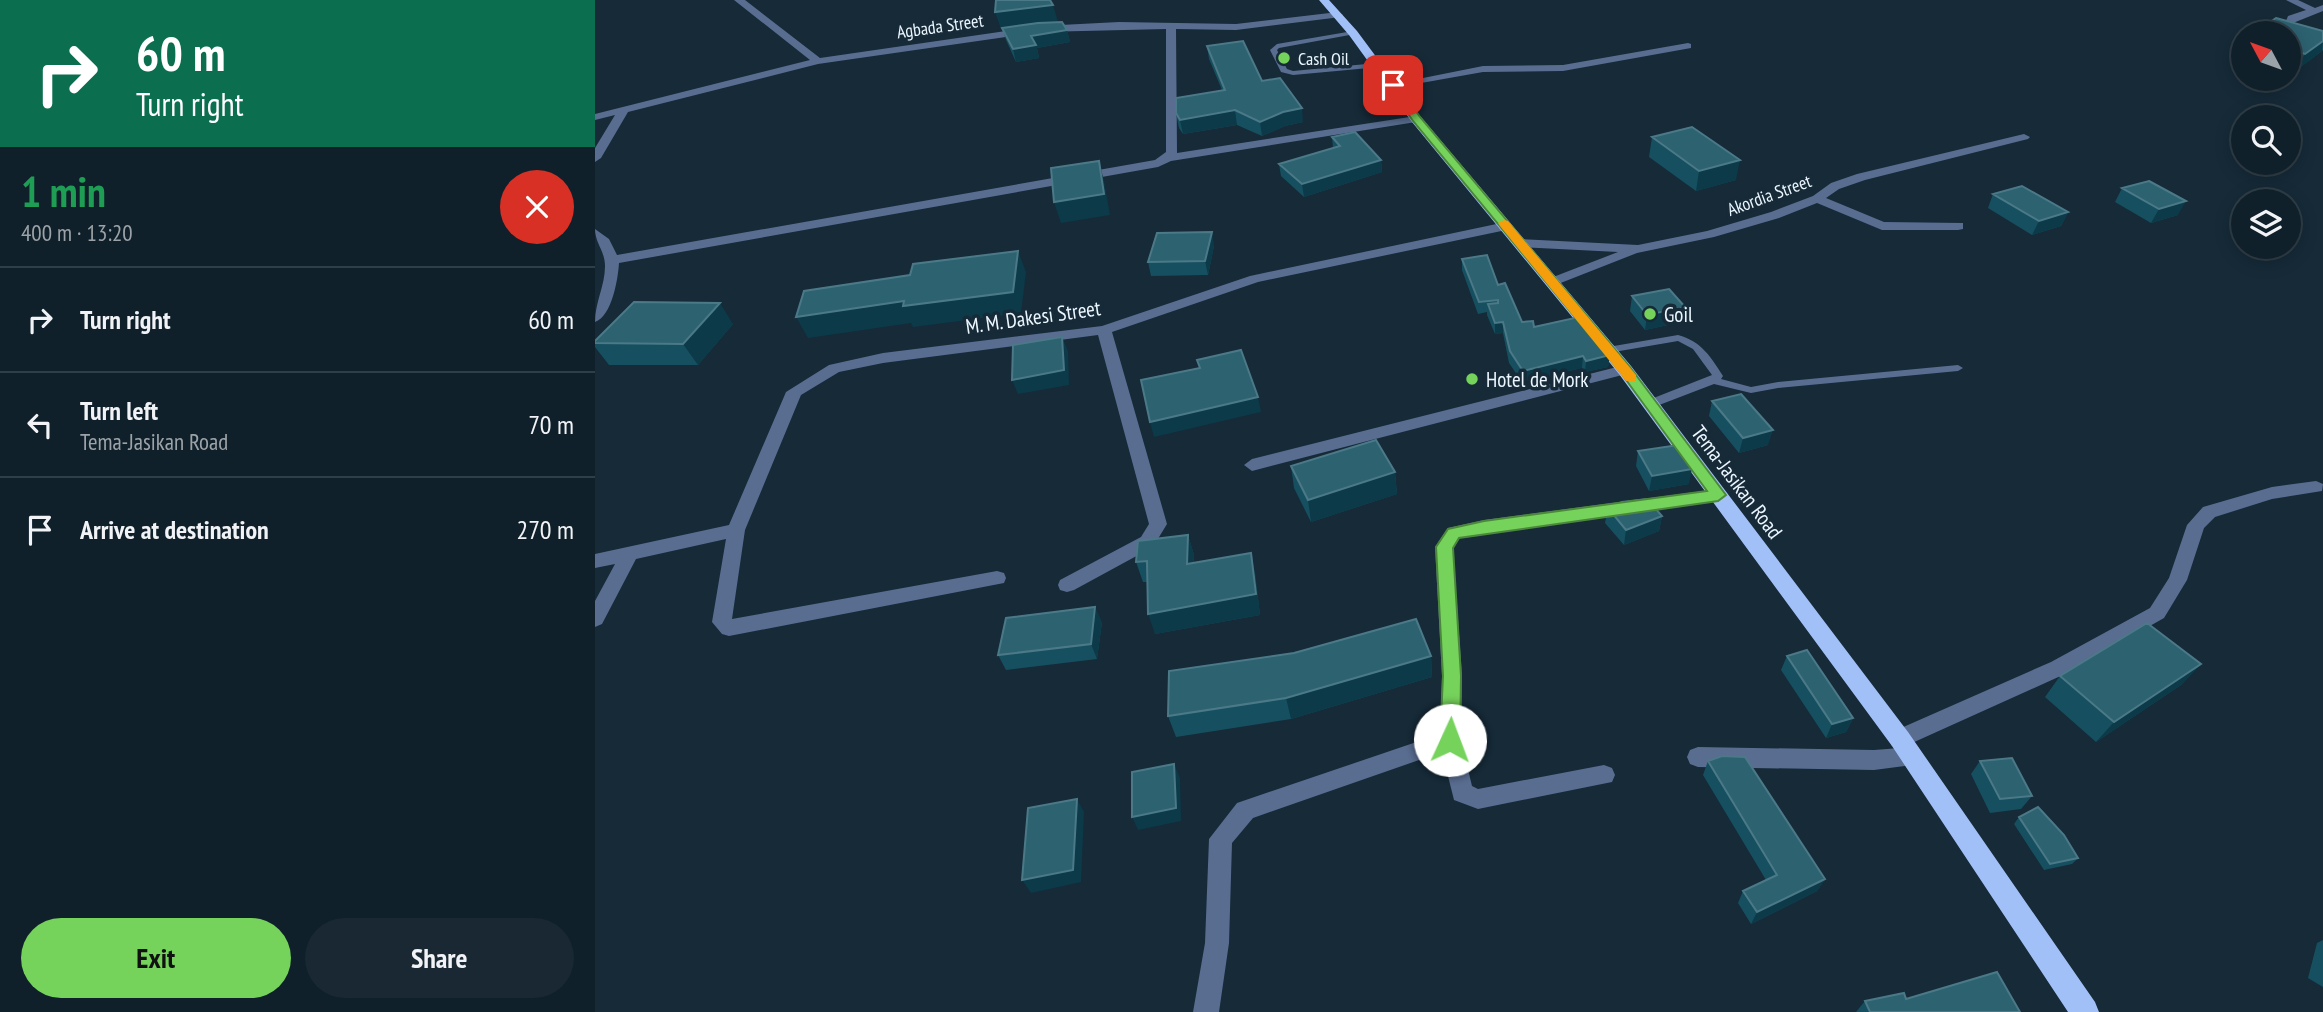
<!DOCTYPE html>
<html lang="en">
<head>
<meta charset="utf-8">
<style>
	:root { --surface:#10202a; --page:#192832; --text:#f1f3f6; --muted:#9ca3a8; --line:#303e47; --accent:#75d25b }
	body { margin:0; font-family:"PT Sans Narrow",sans-serif; background:var(--page); color:var(--text); height:100vh; display:flex; flex-direction:column; font-size:26px; white-space:nowrap }
	* { box-sizing:border-box; margin:0 }
	p { font-size:23px; color:var(--muted) }
	.icon { flex:none; width:38px; height:38px; fill:none; stroke:currentColor; stroke-width:2; stroke-linecap:round; stroke-linejoin:round }
	.map { position:relative; flex:1; overflow:hidden }
	.sheet { display:flex; flex-direction:column; background:var(--surface); width:595px }
	.sheet>* { flex:none }
	.banner { background:#0b6e4f; color:#fff; overflow:hidden }
	.needle { width:46px; rotate:311deg }
	.buttons { position:absolute; left:1636px; top:21px; display:grid; gap:14px }
	.buttons a { display:grid; place-items:center; width:70px; height:70px; border-radius:50%; background:var(--surface); box-shadow:0 4px 18px #0003,0 0 0 2px var(--line); font-size:35px }
	.pin { position:absolute; display:grid; place-items:center; width:60px; height:60px; color:#fff; margin:-30px; border-radius:14px; box-shadow:0 4px 10px #0006 }
	.me { position:absolute; width:77px; margin:-38px; rotate:2deg; stroke-linejoin:round; filter:drop-shadow(0 0 5px #0008) }
	.turn { display:flex; align-items:center; gap:24px; height:147px; padding:0 21px; font-size:32px }
	.turn .icon { width:91px; height:91px; stroke-width:2.5 }
	.turn b { display:block; font-size:49px; line-height:60px }
	.round { display:grid; place-items:center; flex:none; width:74px; height:74px; border-radius:37px; background:var(--page) }
	.headline { display:flex; align-items:center; justify-content:space-between; height:119px; padding:0 21px }
	h1 { font-size:42px; font-weight:600; line-height:52px; color:#1e9e55 }
	.primary-button { display:flex; gap:14px; margin-top:auto; padding:14px 21px }
	.primary-button a { flex:1; height:80px; border-radius:42px; background:var(--accent); color:#111; font-size:28px; font-weight:600; line-height:80px; text-align:center }
	.primary-button a+a { background:var(--page); color:var(--text) }
	ul { padding:0; list-style:none }
	li { display:flex; align-items:center; gap:21px; height:105px; padding:0 21px; border-top:2px solid var(--line) }
	li div { flex:1 }
	li b { display:block; font-size:26px }
	li em { font-style:normal }
	main { display:flex; flex:1; min-height:0 }
	.map>svg:first-child { display:block }
	.lines { fill:none; stroke-linecap:round; stroke-linejoin:round }
	.service { fill:#596d91; fill-rule:evenodd }
	.minor { fill:#596d91; fill-rule:evenodd }
	.trunk { fill:#a2c0f8; fill-rule:evenodd }
	.wall { fill:#165060 }
	.shaded-wall { fill:#0c3a49 }
	.building { fill:#2d6271; stroke:#4b7987; stroke-width:2 }
	.route { fill:#75d25b; stroke:#4c883b; stroke-width:2 }
	.slow { fill:#f59e0b }
	.poi-dot { fill:#75d25b; stroke:#162a38; stroke-width:2.5 }
	.labels { text-anchor:middle; dominant-baseline:central; stroke-width:7; stroke-linejoin:round; paint-order:stroke }
	.far-street-label { font-size:18px; fill:#ecf6fe; stroke:#162a38 }
	.far-poi-label { font-size:18px; fill:#ecf6fe; stroke:#162a38; text-anchor:start }
	.poi-label { font-size:21px; fill:#ecf6fe; stroke:#162a38; text-anchor:start }
	.street-label { font-size:21px; fill:#ecf6fe; stroke:#162a38 }
</style>
</head>
<body>
<main>
<section class="sheet">
<div class="banner">
<div class="turn"><svg class="icon" aria-label="right" viewBox="0 0 24 24"><path d="M7 20v-9h11M14 6l5 5-5 5"/></svg><div><b>60 m</b>Turn right</div></div>
</div>
<div class="headline"><div><h1>1 min</h1><p>400 m · 13:20</p></div><a class="round" style="background:#d93025;color:#fff"><svg class="icon" aria-label="close" viewBox="0 0 24 24"><path d="M6 6l12 12M18 6L6 18"/></svg></a></div>
<ul>
<li><svg class="icon" aria-label="right" viewBox="0 0 24 24"><path d="M7 20v-9h11M14 6l5 5-5 5"/></svg><div><b>Turn right</b></div><em>60 m</em></li>
<li><svg class="icon" aria-label="left" viewBox="0 0 24 24"><path d="M17 20v-9H6M10 6l-5 5 5 5"/></svg><div><b>Turn left</b><p>Tema-Jasikan Road</p></div><em>70 m</em></li>
<li><svg class="icon" aria-label="arrive" viewBox="0 0 24 24"><path d="M6 21V4h12l-3 4 3 4H6"/></svg><div><b>Arrive at destination</b></div><em>270 m</em></li>
</ul>
<div class="primary-button"><a>Exit</a><a>Share</a></div>
</section>
<div class="map">
<svg width="1728" height="1012" viewBox="0 0 1728 1012">
	<rect width="100%" height="100%" fill="#162a38"/>
	<g class="lines">
		<path class="service" d="M758 31 761 33 760 34 684 48 682 50 692 69 698 71 782 63 786 65 785 67 698 75 686 72 675 50 682 44Z
			M1083 335C1106 341 1116 357 1128 376L1126 379 1156 387 1183 382 1363 365 1368 368 1363 371 1183 388 1156 393 1119 384 1059 407H1051L1049 404 1051 401 1117 375 1098 349 1083 341 1013 353 1008 350 1013 347Z"/>
		<path class="minor" d="M139 0H150L225 58 446 26 524 22 641 24 743 12 748 15 746 17 641 30 581 29 582 153 821 116 827 119 821 122 576 161 563 167 24 263C23 279 17 316 0 322 0 302 10 286 10 266 10 251 0 243 0 229L14 239 22 255 560 160 571 152V29L446 32 223 64 33 112 6 158 0 162V148L20 115 0 120V114L215 60Z
			M1691 0H1703L1720 8 1728 5V11L1698 23 1728 34V40L1689 26 1693 16 1711 10Z
			M1093 43 1096 44V48L968 71 888 72 798 88 793 85 888 66 968 65Z
			M1429 134 1435 137 1433 139 1270 180 1244 189 1231 198 1289 222 1368 223V229L1363 230H1287L1222 203 1184 218 1119 237 1042 253 958 286 953 285V279L1023 252 925 247 918 243 925 239 1043 245 1112 231 1176 212 1218 196 1236 183 1262 174Z
			M911 222 916 223V229L663 282 517 332 572 524 558 547 479 590 472 592 465 590 463 585 465 580 546 537 554 524 503 335 288 363 244 372 206 395 150 530 137 619 402 571 409 573 411 578 409 583 134 636 127 634 117 622 131 539 41 559 7 624 0 627V601L20 564 0 568V554L134 525 191 392 234 365 288 353 507 326 655 276Z
			M1030 365 1035 367 1038 370 1035 373 657 471 649 465 657 459Z
			M1721 481 1728 484 1727 491 1677 499 1620 517 1609 528 1592 580 1569 618 1470 674 1306 748 1325 750 1328 757 1325 764 1279 770 1103 767 1095 764 1092 757 1095 750 1103 747 1279 750 1305 748 1297 746 1294 739 1297 732 1456 662 1555 608 1574 578 1592 525 1608 507 1677 487Z
			M1123 489 1132 495 1129 499 865 538 858 548 867 676 866 740 877 786 883 789 1009 765 1017 768 1020 775 1017 782 883 809 859 800 847 752 658 818 637 843 634 943 624 1012H598L610 943 614 839 642 803 845 734 847 676 840 547 853 528 889 520Z"/>
		<path class="trunk" d="M724 0H734L762 31 825 116 1036 366 1313 732 1500 1002 1504 1012H1473L1297 746 1024 374 817 122 754 35Z"/>
	</g>
	<path class="wall" d="M463 22 472 30 475 42 442 48 444 58 421 62 411 40 408 29H406Z
		M1728 31V50L1727 51 1699 72 1694 71V33Z
		M1648 44V58L1642 56Z
		M612 46 667 81 708 122 690 126 667 136 642 125 588 134 584 128 581 113 627 90 614 59Z
		M737 137 786 160 787 172 709 197 686 176 684 164 738 148Z
		M1057 137 1141 180 1101 191 1054 157Z
		M1527 188 1583 215 1556 223 1520 202Z
		M1398 194 1473 212 1466 226 1437 235 1393 208Z
		M619 246 613 275 556 276 553 262Z
		M867 259 903 285 927 322 1015 355 1013 367 990 372 987 368 927 382 914 363 908 333 900 334 892 315V312L883 314 867 270Z
		M1037 296 1087 322 1050 330 1035 311Z
		M138 324 103 365H14L0 347V341Z
		M1117 401 1173 445 1144 453 1114 416Z
		M1043 451 1094 484 1054 491 1041 466Z
		M696 466 800 472 802 494 716 522 699 488Z
		M1013 508 1067 516 1064 531 1029 545 1010 523Z
		M593 535 599 555V563L660 573 665 615 560 634 552 582H548L541 562Z
		M507 622 502 659 411 670 403 655Z
		M836 656 837 677 696 719 581 737 573 716Z
		M1192 656 1258 718 1251 732 1231 738 1186 670Z
		M1606 664 1586 685 1501 742 1450 697 1465 676Z
		M1113 761 1230 879 1222 891 1156 924 1143 903 1148 891 1171 880 1108 775Z
		M1385 761 1437 796 1426 809 1395 813 1376 774Z
		M1424 817 1483 858 1477 864 1449 870 1419 824Z
		M1728 940V987L1713 978 1722 943Z
		M1270 1001 1425 1012H1261Z"/>
	<path class="shaded-wall" d="M458 5 463 22 406 29 400 12Z
		M472 30 475 42 442 48 444 58 421 62 418 49 436 36Z
		M1728 41 1727 51 1699 72 1710 54Z
		M707 108 708 122 690 126 667 136 665 122 688 112Z
		M640 110 642 125 588 134 585 120Z
		M786 160 787 172 709 197 707 184Z
		M1145 160 1141 180 1101 191 1104 171Z
		M504 161 509 181 515 215 466 223 459 202Z
		M1591 201 1583 215 1556 223 1564 209Z
		M1473 212 1466 226 1437 235 1444 221Z
		M617 232 619 246 613 275 610 261Z
		M423 251 431 272 426 313 318 327 316 323 213 338 201 317Z
		M125 303 138 324 103 365 88 344Z
		M1090 307 1087 322 1050 330 1052 315Z
		M908 322V333L900 334V323Z
		M467 337 473 351 474 385 423 394 417 380Z
		M1015 355 1013 367 990 372 991 361Z
		M988 356 987 368 927 382 928 371Z
		M663 397 666 412 559 437 555 422Z
		M1178 430 1173 445 1144 453 1148 438Z
		M1097 469 1094 484 1054 491 1057 476Z
		M800 472 802 494 716 522 713 500Z
		M1067 516 1064 531 1029 545 1031 530Z
		M593 535 599 555 598 585 592 564Z
		M656 553 660 573 665 615 560 634 553 614Z
		M500 607 507 622 502 659 496 644Z
		M836 656 837 677 696 719 691 698Z
		M1606 664 1586 685 1501 742 1519 722Z
		M1258 718 1251 732 1231 738 1237 724Z
		M579 764 585 778 586 821 543 830 537 817Z
		M482 799 489 812 486 882 436 893 427 880Z
		M1230 879 1222 891 1156 924 1162 912Z"/>
	<path class="building" d="M401 0H455L458 5 400 12Z
		M1681 18 1728 31V41L1710 54 1694 49V33H1659Z
		M467 22 472 30 436 36 441 45 418 49 407 28 443 23Z
		M648 41 667 81 685 78 707 108 688 112 665 122 640 110 585 120 581 113V98L630 90 612 46Z
		M1097 127 1145 160 1104 171 1057 137Z
		M760 132 786 160 707 184 684 164 745 146 737 137Z
		M504 161 509 194 459 202 456 168Z
		M1554 181 1591 201 1564 209 1527 188Z
		M1427 186 1473 212 1444 221 1398 194Z
		M617 232 610 261 553 262 562 233Z
		M423 251 418 292 308 306 309 301 201 317 209 291 315 275 318 264Z
		M892 255 903 285 910 283 927 322 938 321 939 327 984 317 1015 355 991 361 988 356 928 371 915 351 908 322 900 323 893 304 903 303V300L884 302 867 259Z
		M1074 289 1090 307 1052 315 1037 296Z
		M39 302 125 303 88 344 0 343V341Z
		M467 337 469 370 417 380 418 345Z
		M646 350 663 397 555 422 546 380 605 368 602 360Z
		M1146 394 1178 430 1148 438 1117 401Z
		M781 440 800 472 713 500 696 466Z
		M1083 445 1097 469 1057 476 1043 451Z
		M1052 499 1067 516 1031 530 1013 508 1027 502Z
		M593 535 592 564 656 553 661 594 553 614 552 561 541 562 543 541Z
		M500 607 496 644 403 655 411 618Z
		M821 619 836 656 691 698 573 716 574 671 699 653Z
		M1552 623 1606 664 1519 722 1465 676Z
		M1212 650 1258 718 1237 724 1192 656Z
		M1127 756 1150 757 1230 879 1162 912 1148 891 1182 875 1113 761Z
		M1417 758 1437 796 1405 799 1385 761Z
		M579 764 581 808 537 817V772Z
		M482 799 478 870 427 880 433 808Z
		M1443 807 1469 835 1483 858 1455 864 1424 817Z
		M1402 972 1425 1012H1275L1270 1001 1309 993 1311 999Z"/>
	<path class="route" d="M794 83H801L825 117 1035 367 1131 495 1123 501 864 538 858 548 866 676 865 740 862 746 855 748 848 746 845 740 848 676 841 547 853 529 889 521 1112 491 1026 373 818 121 793 85Z"/>
	<path class="slow" d="M909 220 913 221 1041 375V381H1031L905 226 903 223Z"/>
	<g class="poi-dot">
		<circle cx="689" cy="58" r="7"/>
		<circle cx="1055" cy="314" r="7"/>
		<circle cx="877" cy="379" r="7"/>
	</g>
	<g class="labels">
		<g class="far-street-label">
			<text transform="translate(345 26) rotate(-8)">Agbada Street</text>
			<text transform="translate(1174 195) rotate(-20)">Akordia Street</text>
		</g>
		<g class="far-poi-label">
			<text x="703" y="58">Cash Oil</text>
		</g>
		<g class="poi-label">
			<text x="1069" y="314">Goil</text>
			<text x="891" y="379">Hotel de Mork</text>
		</g>
		<g class="street-label">
			<text transform="translate(438 317) rotate(-8)">M. M. Dakesi Street</text>
			<text transform="translate(1142 482) rotate(53)">Tema-Jasikan Road</text>
		</g>
	</g>
</svg>
<div class="buttons">
<a><svg class="needle" viewBox="-14 -14 28 28"><path d="M0-13l5 13h-10z" fill="#e53935"/><path d="M0 13l5-13h-10z" fill="#9ca3a8"/></svg></a>
<a><svg class="icon" aria-label="search" viewBox="0 0 24 24"><circle cx="10" cy="10" r="6"/><path d="M15 15l6 6"/></svg></a>
<a><svg class="icon" aria-label="layers" viewBox="0 0 24 24"><path d="M12 4l9 5-9 5-9-5zM3 14l9 5 9-5"/></svg></a>
</div>
<div class="pin" style="left:798px;top:85px;background:#d93025"><svg class="icon" aria-label="arrive" viewBox="0 0 24 24"><path d="M6 21V4h12l-3 4 3 4H6"/></svg></div>
<svg class="me" style="left:855px;top:740px" viewBox="-20 -20 40 40"><circle r="19" fill="#fff"/><path d="M0-13L10 11 0 6-10 11z" fill="#75d25b"/></svg>
</div>
</main>
</body>
</html>
